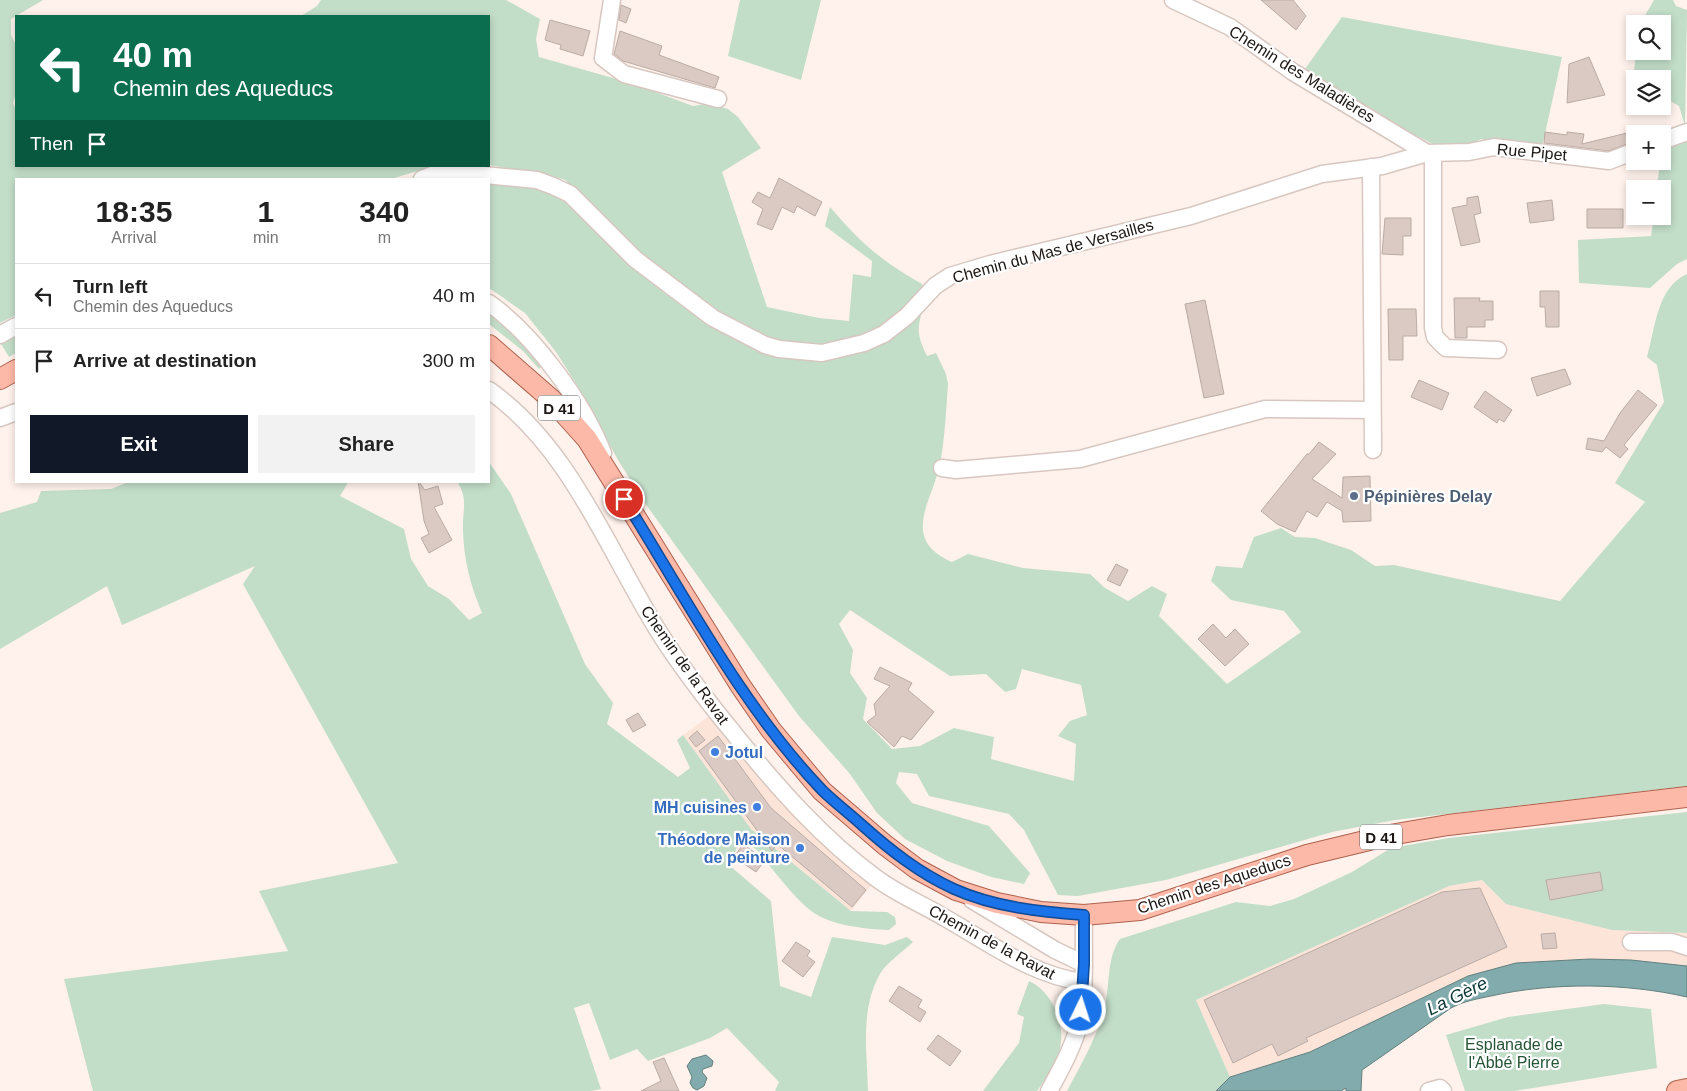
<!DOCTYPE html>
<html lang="en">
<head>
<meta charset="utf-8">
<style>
	:root { --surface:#fff; --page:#f2f2f2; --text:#222; --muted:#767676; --line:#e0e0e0; --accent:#111827 }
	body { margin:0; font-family:Arial,sans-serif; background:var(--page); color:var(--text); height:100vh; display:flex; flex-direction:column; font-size:19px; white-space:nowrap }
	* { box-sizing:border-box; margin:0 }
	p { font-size:16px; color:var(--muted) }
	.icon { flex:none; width:28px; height:28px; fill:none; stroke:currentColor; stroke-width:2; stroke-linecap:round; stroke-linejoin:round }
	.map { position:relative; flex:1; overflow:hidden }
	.panel { position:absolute; left:15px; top:178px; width:475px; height:305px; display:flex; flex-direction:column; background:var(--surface); border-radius:0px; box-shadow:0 2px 8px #0003 }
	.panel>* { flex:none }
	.hud { position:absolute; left:15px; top:15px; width:475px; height:152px; border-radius:0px; box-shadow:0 2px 8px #0003; background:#0b6e4f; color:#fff; overflow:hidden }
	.fabs { position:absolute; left:1626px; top:15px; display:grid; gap:10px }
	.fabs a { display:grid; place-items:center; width:45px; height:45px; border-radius:0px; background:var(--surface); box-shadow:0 2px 8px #0003; font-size:25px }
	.pin { position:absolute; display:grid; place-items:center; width:42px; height:42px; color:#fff; margin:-21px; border:2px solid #fff; border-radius:50%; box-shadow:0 1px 5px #0007 }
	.me { position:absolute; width:55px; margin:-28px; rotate:4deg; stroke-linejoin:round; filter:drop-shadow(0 0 4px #0008) }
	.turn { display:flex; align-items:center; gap:18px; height:105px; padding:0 15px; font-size:22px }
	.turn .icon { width:65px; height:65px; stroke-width:2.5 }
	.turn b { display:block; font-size:35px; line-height:42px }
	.then { display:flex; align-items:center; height:48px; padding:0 15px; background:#0003; gap:10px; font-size:19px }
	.eta { display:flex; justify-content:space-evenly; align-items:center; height:85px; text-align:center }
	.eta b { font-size:30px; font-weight:800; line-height:35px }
	.action { display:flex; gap:10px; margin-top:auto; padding:10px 15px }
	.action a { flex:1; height:58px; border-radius:0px; background:var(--accent); color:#fff; font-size:20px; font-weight:800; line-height:58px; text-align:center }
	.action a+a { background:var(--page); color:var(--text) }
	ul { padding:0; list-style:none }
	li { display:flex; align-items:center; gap:15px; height:65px; padding:0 15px; border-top:1px solid var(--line) }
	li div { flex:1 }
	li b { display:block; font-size:19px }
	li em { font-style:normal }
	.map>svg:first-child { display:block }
	.built { fill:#fce4d9 }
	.green { fill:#c2ddc8; fill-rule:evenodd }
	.water { fill:#81abac; stroke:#637f7e }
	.building { fill:#dacac3; stroke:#baaba4 }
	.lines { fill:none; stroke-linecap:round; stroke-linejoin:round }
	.minor-casing { stroke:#d7c7c0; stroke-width:19 }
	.major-casing { stroke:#ae624e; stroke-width:22 }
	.minor { stroke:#fff; stroke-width:16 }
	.major { stroke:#fdb9a8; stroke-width:20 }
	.route-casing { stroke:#114b97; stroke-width:12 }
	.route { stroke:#1a73e8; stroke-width:9 }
	.service-dot { fill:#5c6f8a; stroke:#fff; stroke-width:2 }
	.shop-dot { fill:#3f7fe0; stroke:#fff; stroke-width:2 }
	.labels { text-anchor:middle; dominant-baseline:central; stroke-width:4.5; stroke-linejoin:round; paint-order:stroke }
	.shield { fill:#fff; stroke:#605d5a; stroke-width:1 }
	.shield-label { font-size:15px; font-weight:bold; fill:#1c1714 }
	.street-label { font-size:16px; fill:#1c1714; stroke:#fff }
	.service-label { font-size:16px; font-weight:bold; fill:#4e5e75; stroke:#fff; text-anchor:start }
	.shop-label { font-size:16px; font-weight:bold; fill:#366cbe; stroke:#fff; text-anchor:end }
	.park-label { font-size:16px; fill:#255434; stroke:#fff }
	.water-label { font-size:18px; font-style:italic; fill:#0d3738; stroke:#fff }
</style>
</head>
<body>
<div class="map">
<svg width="1687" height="1091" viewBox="0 0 1687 1091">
	<rect width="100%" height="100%" fill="#fff2ec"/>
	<path class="built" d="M709 716 795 816 873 883 851 911 751 829 683 735Z
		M1482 880 1506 904 1612 930 1687 933V966L1630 960 1516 963 1468 976 1310 1052 1230 1077 1196 1000 1449 886Z"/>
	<path class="green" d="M0 0H43L11 19V35L16 45V93L13 103 16 110V166H434L391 179H16V315L0 323Z
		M321 0H506L540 19 536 39 539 57 634 84 693 106 710 103 728 109 738 117 761 148 722 172 767 307 819 318 849 321 853 274 871 277 872 261 825 226 830 207C861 243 880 260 922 284L923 291 918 299 872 335 825 346 764 338 682 292 565 180 552 176 489 165V16H301L317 6Z
		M740 0H821L801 80 728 56Z
		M1654 0H1673L1676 6 1687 10 1685 126 1679 106 1663 97 1662 79H1635V83L1633 82 1636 51H1662V24H1640Z
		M1342 17 1562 57 1542 147 1481 139 1473 143 1435 145 1383 119 1306 72 1305 69Z
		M1687 136V259L1677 264 1650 288 1579 283 1578 240 1651 236 1654 216H1662V189H1657L1660 161H1662L1663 146Z
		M489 180 535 186 568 201 616 253 667 295 735 340 779 355 812 358 859 353 880 342 918 312 921 316C916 332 920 341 927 356L936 353 946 374 948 384C946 411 945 438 940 464 933 500 899 539 952 562L968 554 1023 568 1090 574 1105 588 1128 601 1152 586 1167 594 1159 616 1227 684 1301 632 1284 611 1231 600 1211 581 1216 566 1242 568 1254 537 1281 528 1295 537 1315 538 1351 550 1375 566 1394 565 1560 601 1645 502 1615 483 1664 402 1657 365 1647 357C1655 329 1657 287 1687 274V786L1395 820 1332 832 1166 880 1078 896 1058 895 1024 830 1009 814 929 796 917 774 899 772 896 783 912 803 989 826 1030 873 1024 884 991 877 947 861 905 839 877 813 850 774 799 716 647 506 618 460 577 385 556 352 525 313 489 288ZM850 610 950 676 986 674 1005 692 1016 689 1022 669 1081 685 1087 715 1070 721 1058 736 1076 744 1074 781 991 759 994 737 954 728 920 746 892 749 863 719 867 698 850 673 853 650 839 624Z
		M489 311 528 348 542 366 539 369 523 351 489 324Z
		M16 336V353L9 357 1 344Z
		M489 462 511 494 585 664 613 703 607 724 678 777 690 768 677 740 683 735 751 829 851 911 887 912 895 917 896 924 889 930C865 929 834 926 814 913 797 901 782 881 769 865V861L742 837 729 865 771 901 780 986 811 997 832 937 885 945 907 937 913 942C903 952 887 962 880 974 860 1009 867 1052 868 1091H775L779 1082 727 1028 710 1038 648 1061 637 1049 610 1060 589 1003 574 1008 601 1089 591 1091H93L64 979 288 951 259 891 398 863 243 584 255 566 122 625 107 586 0 649V513L37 502 41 491 111 489 131 481H349L340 496 404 529 411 559 428 586 449 599 469 620 482 613C470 584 464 561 463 530 462 509 469 501 457 481H489Z
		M1687 812V933L1612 930 1506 904 1482 880 1449 886 1196 1000 1230 1077 1216 1091H1067C1080 1066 1095 1041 1103 1014 1111 989 1105 960 1120 939L1236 902 1270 906 1294 899 1352 872 1391 848 1449 838Z
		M1029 981C1055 993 1069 1031 1057 1058 1052 1069 1044 1081 1037 1091H983L1019 1043 1024 1017 1017 1014Z
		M1604 1004 1651 1009 1657 1068 1514 1091H1465L1446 1035 1508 1017Z"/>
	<path class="water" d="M1589 959 1631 960 1687 966V997C1626 983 1553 982 1491 996 1477 999 1464 1001 1451 1008L1362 1070 1361 1091H1346V1088L1341 1091H1216L1230 1077 1310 1052 1468 976 1516 963Z
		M706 1055 713 1061 712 1066 703 1069 702 1072 707 1078 704 1086 697 1090 693 1088 690 1083 692 1077 687 1066 692 1059Z"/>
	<path class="building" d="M1261 0H1293L1306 16 1296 30Z
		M621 5 631 9 626 23 619 20Z
		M550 20 590 31 583 56 560 49 561 45 545 40Z
		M620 31 662 46 659 55 719 77 715 88 623 61 614 54Z
		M1589 57 1605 95 1567 103 1569 64Z
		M1635 131V141L1608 151 1544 143 1545 132 1567 135V132L1584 134 1582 144Z
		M779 178 822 202 815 216 797 206 794 213 782 207 772 230 757 224 763 209 752 202 758 192 770 198Z
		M1478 196 1481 213 1474 215 1480 242 1461 246 1452 208 1467 205V198Z
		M1552 200 1554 220 1530 223 1527 203Z
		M1587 209H1623V228H1587Z
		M1385 218H1411V236H1403V255L1382 254Z
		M1540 291H1559V327H1546L1545 307H1540Z
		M1454 298H1480L1479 301H1493V320H1485V327H1467V338H1455Z
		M1205 300 1224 394 1204 398 1185 304Z
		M1388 309H1416L1417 336H1403V360H1389Z
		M1565 369 1571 384 1537 396 1531 378Z
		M1419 380 1449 393 1442 410 1411 397Z
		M1638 390 1657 405 1624 445 1628 449 1620 458 1606 447 1602 452 1586 449 1588 438 1604 441 1620 413Z
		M1485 391 1512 410 1504 422 1499 419 1497 423 1474 407Z
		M1319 442 1336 454 1312 479 1342 498 1343 477 1370 476 1371 521 1343 522 1342 511 1327 502 1317 517 1307 511 1295 532 1277 524 1261 511 1307 454H1309Z
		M418 481 425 490 438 486 443 504 434 507 452 540 429 553 421 538 429 534 424 521Z
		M1116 564 1128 570 1120 586 1107 580Z
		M1213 624 1226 638 1235 629 1249 644 1225 666 1198 639Z
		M880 667 912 683 908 690 934 712 911 740 902 736 894 747 867 722 876 715 874 704 890 686 874 679Z
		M638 713 646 725 633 732 626 720Z
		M697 731 705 740 696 747 689 738Z
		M718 736 771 808 866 890 852 907 777 844 772 851 699 751Z
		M743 844 765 860 756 872 734 857Z
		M1600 872 1603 890 1550 900 1546 880Z
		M1480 888 1507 947 1306 1038 1308 1041 1278 1056 1272 1044 1233 1063 1204 1000 1442 892Z
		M1555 933 1557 948 1543 949 1541 934Z
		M796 942 810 951 807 956 815 962 803 977 782 961Z
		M899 986 922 1000 918 1007 926 1012 920 1022 889 1001Z
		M938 1035 961 1051 950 1066 927 1049Z
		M664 1058 679 1091H641L661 1081 653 1062Z"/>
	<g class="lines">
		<g class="minor-casing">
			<path id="minor" d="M612 0 603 58 624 74 718 99
				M1173 0 1230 27 1293 72 1427 153 1469 152 1494 147 1609 161 1635 151
				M1662 141 1687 132
				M1433 154V328L1435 337 1446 348 1498 350
				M1371 167 1373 450
				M422 179 437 173H463L537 180 553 186 570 194 635 259 713 318 765 345 779 349 822 353 864 343 884 334 907 316 935 286 950 276 990 264 1191 216 1322 174 1382 166 1427 153
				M489 303C534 335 583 402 603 453
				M0 335 16 326
				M489 390C570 448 606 546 657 629 680 666 708 702 736 736 778 788 822 838 876 878 897 894 924 905 947 919 989 943 1034 976 1083 982
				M0 418 16 412
				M942 468 956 470 1080 459 1265 409 1372 410
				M972 900 1055 950 1084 964
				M1631 942H1672L1687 947
				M1049 1091C1061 1069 1075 1044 1080 1020 1086 986 1083 950 1084 915
				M1429 1091 1440 1088 1443 1091"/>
		</g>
		<g class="major-casing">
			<path id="major" d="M489 345 551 399 587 439 740 685 771 730 822 791 885 845 917 869 956 890 997 903 1041 912 1084 915 1140 910 1307 855 1390 835 1448 825 1687 797
				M0 379 16 370
				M1677 1091 1687 1089"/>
		</g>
		<use href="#minor" class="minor"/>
		<use href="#major" class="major"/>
	</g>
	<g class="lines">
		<g class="route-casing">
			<path id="route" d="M624 499C686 598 741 705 822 790 834 802 849 813 862 825 890 850 919 873 954 889 994 907 1041 912 1084 915V964L1081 1010"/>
		</g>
		<use href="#route" class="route"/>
	</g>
	<circle class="service-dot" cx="1354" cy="496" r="5"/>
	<g class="shop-dot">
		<circle cx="715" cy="752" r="5"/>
		<circle cx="757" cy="807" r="5"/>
		<circle cx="800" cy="848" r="5"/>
	</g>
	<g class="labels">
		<g class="shield">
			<rect x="538" y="395.5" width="42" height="25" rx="4"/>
			<rect x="1360" y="824.5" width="42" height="25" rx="4"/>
		</g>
		<g class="shield-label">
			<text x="559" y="408">D 41</text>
			<text x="1381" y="837">D 41</text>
		</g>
		<g class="street-label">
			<text transform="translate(1302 74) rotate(32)">Chemin des Maladières</text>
			<text transform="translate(1532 152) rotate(5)">Rue Pipet</text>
			<text transform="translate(1053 251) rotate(-15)">Chemin du Mas de Versailles</text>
			<text transform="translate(685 665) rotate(55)">Chemin de la Ravat</text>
			<text transform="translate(1214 884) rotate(-18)">Chemin des Aqueducs</text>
			<text transform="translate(992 942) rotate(28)">Chemin de la Ravat</text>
		</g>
		<g class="service-label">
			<text x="1364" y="496">Pépinières Delay</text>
		</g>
		<g class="shop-label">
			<text x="725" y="752" text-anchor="start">Jotul</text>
			<text x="747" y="807">MH cuisines</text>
			<text x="790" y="839">Théodore Maison<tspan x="790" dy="18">de peinture</tspan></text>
		</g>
		<g class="park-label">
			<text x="1514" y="1044">Esplanade de<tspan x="1514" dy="18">l'Abbé Pierre</tspan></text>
		</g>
		<g class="water-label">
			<text transform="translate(1457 996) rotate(-26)">La Gère</text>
		</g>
	</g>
</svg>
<div class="fabs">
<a><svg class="icon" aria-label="search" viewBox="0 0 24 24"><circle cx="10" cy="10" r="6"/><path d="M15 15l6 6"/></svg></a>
<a><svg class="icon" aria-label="layers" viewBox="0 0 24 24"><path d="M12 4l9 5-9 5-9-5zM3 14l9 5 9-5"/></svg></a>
<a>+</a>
<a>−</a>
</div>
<div class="pin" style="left:624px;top:499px;background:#d93025"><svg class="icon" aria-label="arrive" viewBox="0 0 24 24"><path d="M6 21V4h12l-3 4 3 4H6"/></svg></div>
<svg class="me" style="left:1081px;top:1010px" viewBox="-20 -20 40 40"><circle r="17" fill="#1a73e8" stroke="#fff" stroke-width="3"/><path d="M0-11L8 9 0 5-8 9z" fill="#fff"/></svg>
<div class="hud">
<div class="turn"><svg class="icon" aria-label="left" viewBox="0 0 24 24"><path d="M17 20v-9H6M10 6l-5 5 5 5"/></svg><div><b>40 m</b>Chemin des Aqueducs</div></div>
<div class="then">Then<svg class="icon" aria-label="arrive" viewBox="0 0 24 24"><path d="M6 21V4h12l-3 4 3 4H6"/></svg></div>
</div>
<section class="panel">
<div class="eta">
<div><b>18:35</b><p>Arrival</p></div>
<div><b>1</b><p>min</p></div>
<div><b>340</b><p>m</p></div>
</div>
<ul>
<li><svg class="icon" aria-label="left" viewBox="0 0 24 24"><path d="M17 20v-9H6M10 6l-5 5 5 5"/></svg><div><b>Turn left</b><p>Chemin des Aqueducs</p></div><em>40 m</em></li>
<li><svg class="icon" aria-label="arrive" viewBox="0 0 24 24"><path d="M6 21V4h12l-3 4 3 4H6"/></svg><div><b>Arrive at destination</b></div><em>300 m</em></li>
</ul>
<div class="action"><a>Exit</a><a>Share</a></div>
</section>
</div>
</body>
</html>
